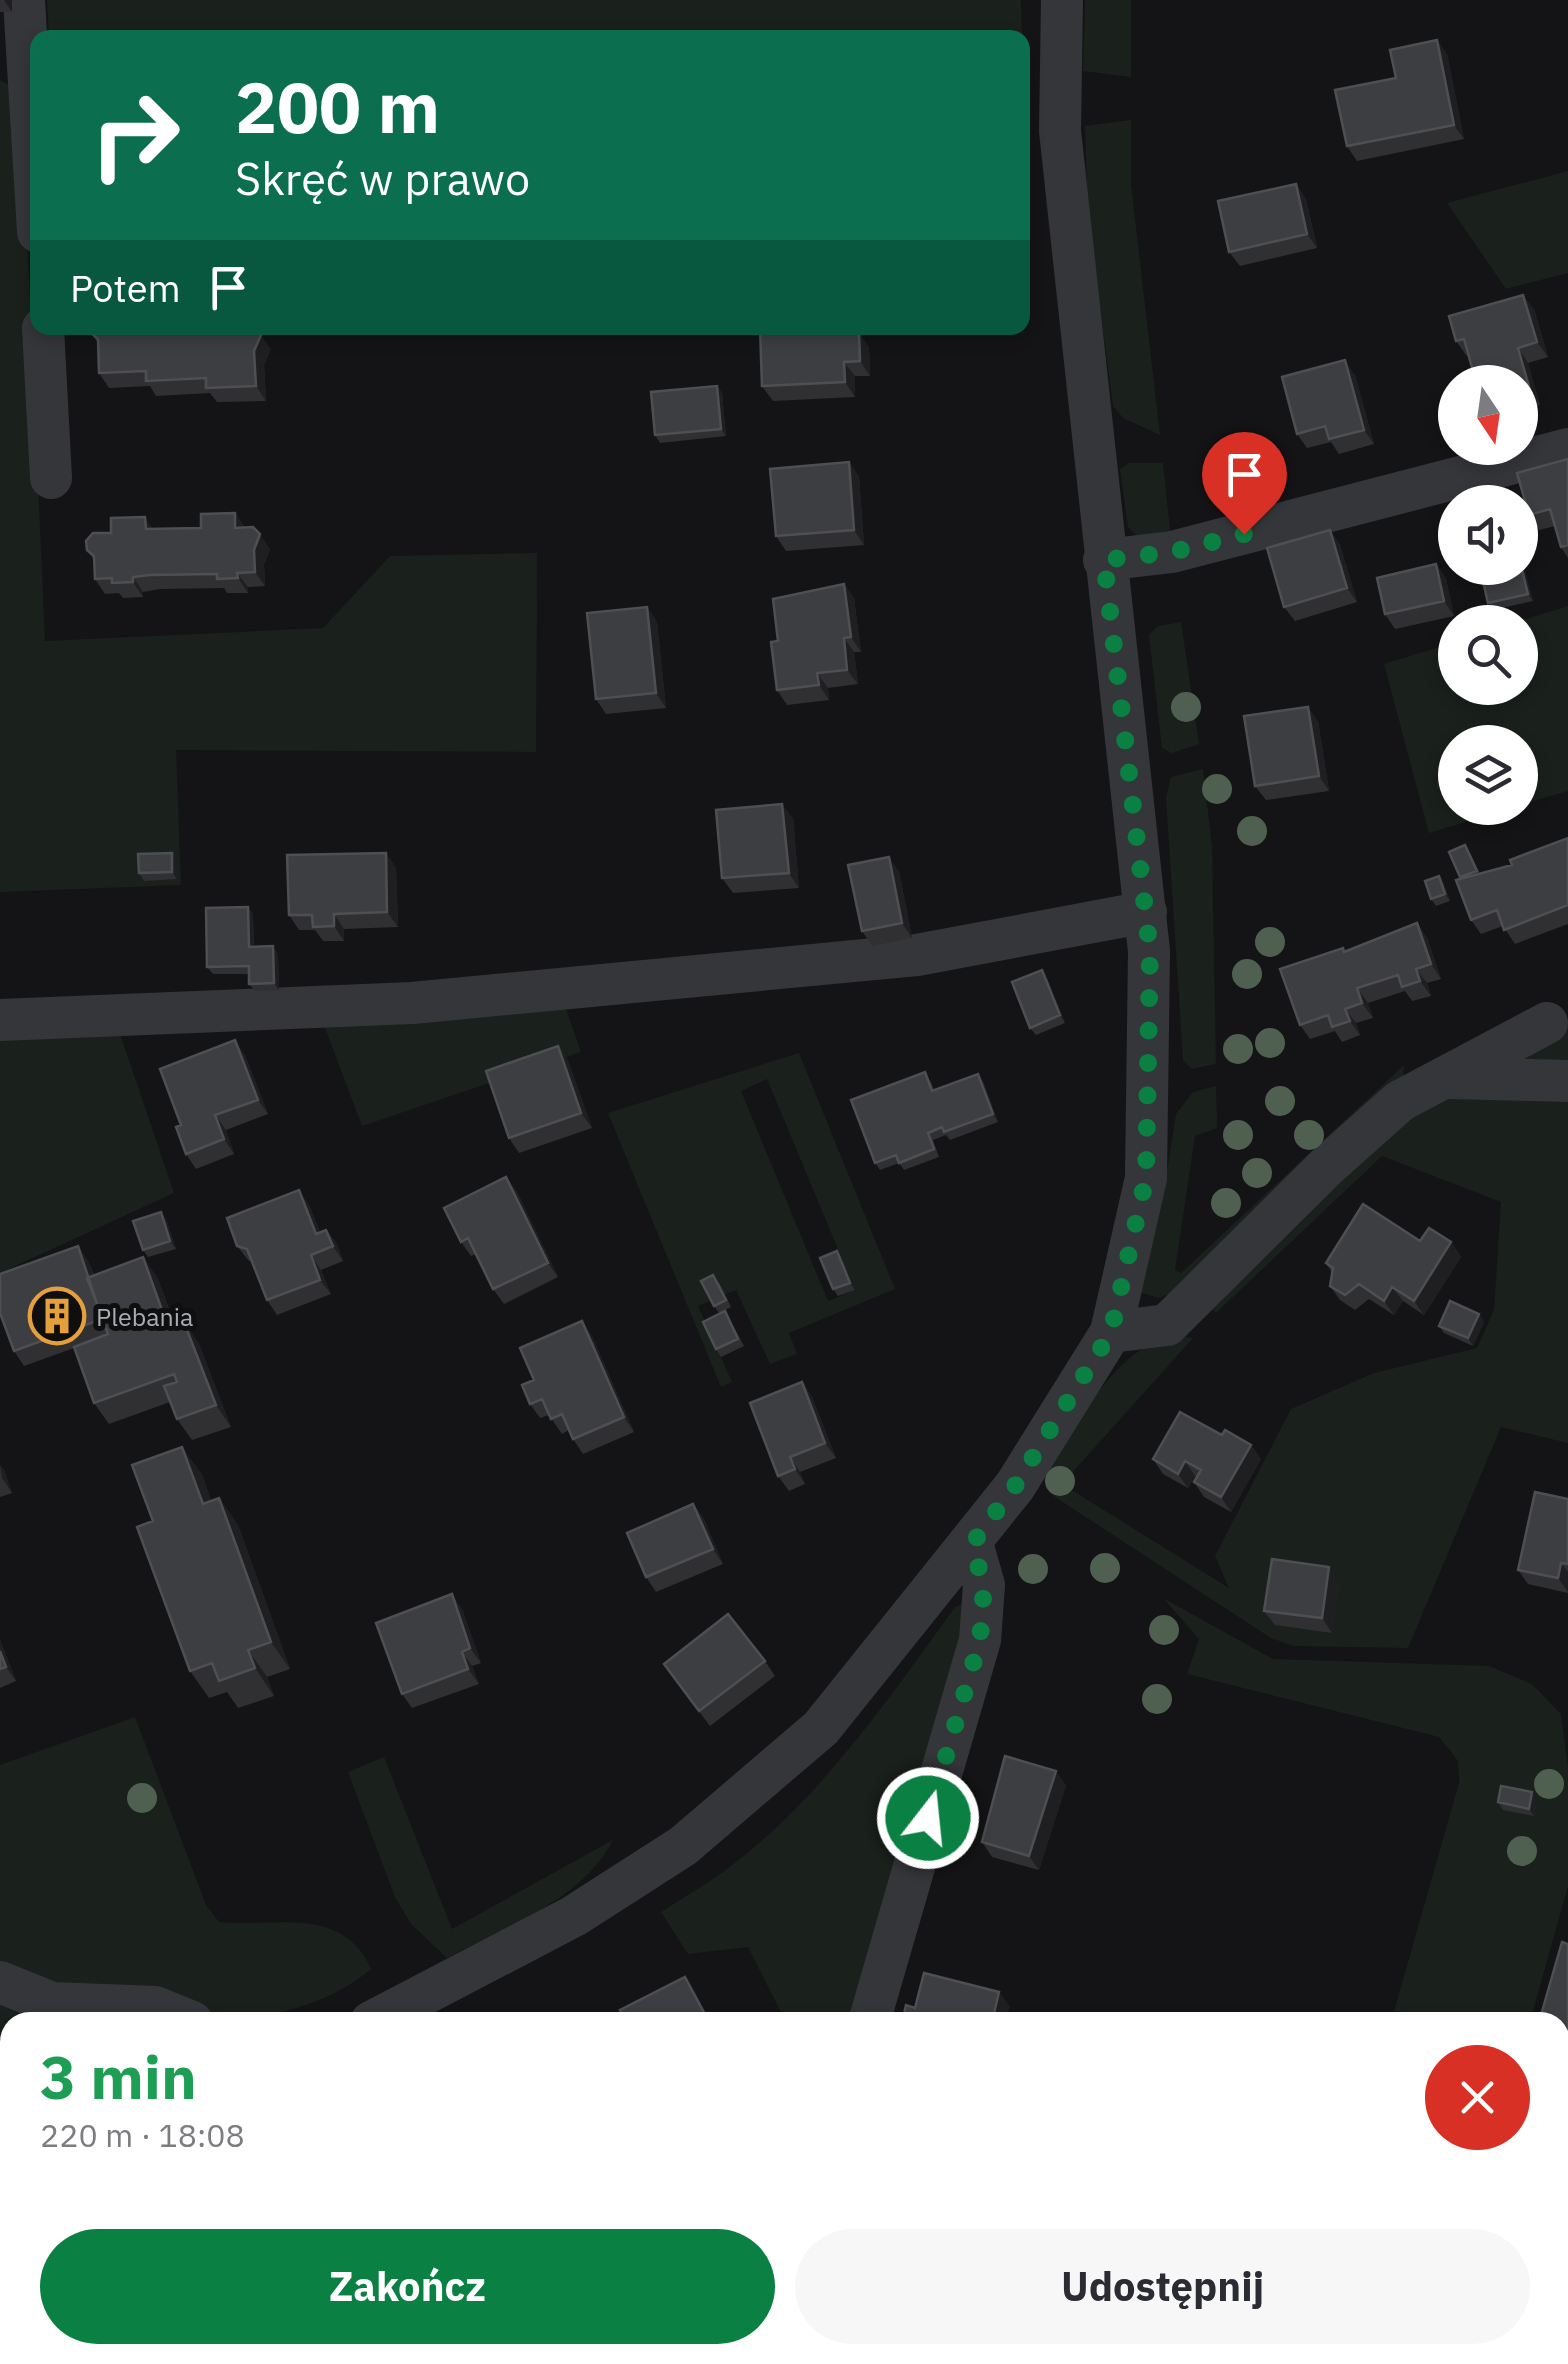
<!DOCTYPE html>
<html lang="pl">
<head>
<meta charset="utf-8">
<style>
	:root { --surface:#fff; --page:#f7f7f7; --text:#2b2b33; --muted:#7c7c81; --accent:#0b8043 }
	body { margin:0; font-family:"IBM Plex Sans",sans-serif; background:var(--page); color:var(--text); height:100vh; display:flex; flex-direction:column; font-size:38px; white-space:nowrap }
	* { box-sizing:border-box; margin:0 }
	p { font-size:32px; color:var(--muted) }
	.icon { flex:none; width:55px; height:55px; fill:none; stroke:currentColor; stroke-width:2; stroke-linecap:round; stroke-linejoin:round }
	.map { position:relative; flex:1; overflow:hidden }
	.panel { position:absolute; left:0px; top:2012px; width:1570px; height:352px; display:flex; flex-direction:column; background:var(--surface); border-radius:30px 30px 0 0; box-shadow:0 5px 15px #0003 }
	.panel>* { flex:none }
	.hud { position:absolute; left:30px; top:30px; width:1000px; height:305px; border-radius:20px; box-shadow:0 5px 15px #0003; background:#0b6e4f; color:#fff; overflow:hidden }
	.needle { width:65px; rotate:167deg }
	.tools { position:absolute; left:1438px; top:365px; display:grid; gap:20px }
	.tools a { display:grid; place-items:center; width:100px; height:100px; border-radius:50%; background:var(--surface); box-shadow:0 5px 15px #0003; font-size:50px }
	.pin { position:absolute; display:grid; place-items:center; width:85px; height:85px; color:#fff; margin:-102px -42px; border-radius:50% 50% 50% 0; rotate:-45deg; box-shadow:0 0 10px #0007 }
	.pin .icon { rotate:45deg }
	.me { position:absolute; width:110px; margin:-55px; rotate:16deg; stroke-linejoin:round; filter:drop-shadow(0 0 8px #0008) }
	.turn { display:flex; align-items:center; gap:35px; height:210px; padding:0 40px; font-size:45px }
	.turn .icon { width:130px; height:130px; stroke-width:2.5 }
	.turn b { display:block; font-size:70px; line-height:85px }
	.then { display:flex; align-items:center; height:95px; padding:0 40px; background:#0003; gap:20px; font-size:38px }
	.round { display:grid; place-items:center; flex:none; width:105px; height:105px; border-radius:52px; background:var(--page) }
	.head { display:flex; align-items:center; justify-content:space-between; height:170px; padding:0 40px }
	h1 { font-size:60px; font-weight:700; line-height:75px; color:#1e9e55 }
	.primary-button { display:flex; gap:20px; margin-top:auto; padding:20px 40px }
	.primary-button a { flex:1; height:115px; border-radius:60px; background:var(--accent); color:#fff; font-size:40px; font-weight:700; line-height:115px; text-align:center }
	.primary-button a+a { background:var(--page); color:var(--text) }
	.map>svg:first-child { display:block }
	.green { fill:#1a201b; fill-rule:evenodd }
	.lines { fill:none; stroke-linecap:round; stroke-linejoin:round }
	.minor { stroke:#35363a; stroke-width:42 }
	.tree { fill:#4f6050 }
	.wall { fill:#303033 }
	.shaded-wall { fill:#1f1f21 }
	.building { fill:#3d3e41; stroke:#4d4f53; stroke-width:2.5 }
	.route { stroke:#0b8043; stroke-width:18; stroke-dasharray:0 32.4 }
	.labels { text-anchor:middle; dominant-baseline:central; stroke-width:10; stroke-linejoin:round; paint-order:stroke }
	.poi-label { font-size:25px; fill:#a7acb5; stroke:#0f0f10; text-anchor:start }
</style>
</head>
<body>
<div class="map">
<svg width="1568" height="2364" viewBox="0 0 1568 2364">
	<rect width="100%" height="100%" fill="#141416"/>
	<path class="green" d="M47 0H1021L1022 37 49 38Z
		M1085 0H1131V77L1083 71Z
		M0 80 13 87 24 164 45 641 323 628 390 556 537 553 536 752 176 750 181 885 0 892Z
		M1131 120V184L1160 435 1123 418 1113 406 1088 215 1085 126Z
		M1568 171V273L1506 289 1447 203Z
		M1129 463H1163L1171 539 1138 537 1128 527 1120 469Z
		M1568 606V791L1520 805V742H1455V808H1512L1429 833 1384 664 1455 642V688H1520V622H1516Z
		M1181 622 1199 744 1172 753 1162 748 1149 635 1158 626Z
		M1203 769 1212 846 1216 1064 1192 1069 1183 1060 1166 798 1171 777Z
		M564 1003 581 1052 362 1126 321 1017Z
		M117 1025 174 1193 0 1273V1032Z
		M1568 1026V1443L1501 1427 1408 1648 1293 1646 1271 1638 1055 1497 1046 1485V1472C1077 1426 1127 1323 1193 1338L1062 1484 1229 1588 1215 1556 1291 1409 1374 1373 1477 1348 1494 1310 1501 1202 1382 1156 1216 1313 1211 1308 1394 1127Z
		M799 1053 895 1289 789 1333 797 1354 770 1364 736 1290 698 1306 732 1382 721 1387 608 1113ZM767 1079 855 1290 828 1301 741 1091Z
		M1404 1065 1403 1078 1173 1293 1158 1298 1140 1292 1164 1191 1176 1114 1193 1092 1216 1086 1217 1128 1195 1136 1175 1270 1181 1273Z
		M1163 1598 1273 1659 1489 1666 1532 1684 1561 1714 1568 1767V1886L1530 2022H1391L1459 1783 1458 1761 1439 1737 1187 1674 1199 1639Z
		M966 1602 971 1612 847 2022H786L748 1947 688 1954 661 1912C684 1897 709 1883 731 1866 822 1797 889 1698 955 1607Z
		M135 1717 206 1905 219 1922C275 1928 342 1904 371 1969 281 2045 121 2022 10 2022V2076L0 2078V1765Z
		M384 1757 452 1929 613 1840C582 1901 504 1927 447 1958L411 1924 395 1897 348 1772Z
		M1560 2222 1568 2224V2364H1291L1294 2355H1560Z"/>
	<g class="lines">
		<path class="minor" d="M24 0 38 232
			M43 328 51 478
			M1104 560 1172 552 1568 449
			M0 1020 412 1003 917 955 1146 912
			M1452 1078 1568 1081
			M1111 1332 1167 1325 1326 1167 1400 1101 1547 1023
			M0 1982 52 2003 155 2007 192 2022
			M371 2022 574 1916 683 1846 821 1728 1015 1486 1111 1332 1146 1178 1149 951 1060 131 1062 0
			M869 2022 980 1640 984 1585 972 1543
			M0 2096 10 2104"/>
	</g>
	<g class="tree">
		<circle cx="1186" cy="707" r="15"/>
		<circle cx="1217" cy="789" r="15"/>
		<circle cx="1252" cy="831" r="15"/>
		<circle cx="1270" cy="942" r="15"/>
		<circle cx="1247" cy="974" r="15"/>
		<circle cx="1270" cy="1043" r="15"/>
		<circle cx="1238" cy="1049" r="15"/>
		<circle cx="1280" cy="1101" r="15"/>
		<circle cx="1238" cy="1135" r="15"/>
		<circle cx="1309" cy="1135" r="15"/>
		<circle cx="1257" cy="1173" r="15"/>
		<circle cx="1226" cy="1203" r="15"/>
		<circle cx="1060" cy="1481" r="15"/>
		<circle cx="1105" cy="1568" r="15"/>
		<circle cx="1033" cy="1569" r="15"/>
		<circle cx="1164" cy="1630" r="15"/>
		<circle cx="1157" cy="1699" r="15"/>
		<circle cx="1549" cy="1784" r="15"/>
		<circle cx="142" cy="1798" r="15"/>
		<circle cx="1522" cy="1851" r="15"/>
	</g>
	<path class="wall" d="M0 0H12V12H0Z
		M1447 54 1464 139 1357 161 1347 146 1396 78Z
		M1296 184 1306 199 1317 248 1240 266 1229 252Z
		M1534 309 1548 357 1528 363 1540 405 1520 411V382L1466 355 1456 341Z
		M90 328H212L271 349 264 365 266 401 217 402 210 393 156 396 150 386 109 388 99 373 98 343 90 332Z
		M853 328V332L869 347 870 376H855V397L773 401 762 386Z
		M1355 375 1374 444 1339 454 1331 442 1307 448 1297 434Z
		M717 386 722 393 726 436 660 443 655 435Z
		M1568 459V558L1561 547 1555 526 1539 530 1529 515Z
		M849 462 859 477 864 545 786 551 776 536Z
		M235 513 245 528 270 549 264 564 265 586 248 587V593H227L224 588 160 589 143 592V597L123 598 119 593 105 594 95 579 94 560 87 550 154 529 201 528Z
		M1330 530 1340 545 1357 602 1295 621 1284 607Z
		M1436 564 1446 579 1454 616 1395 629 1385 614Z
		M1524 567 1533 601 1493 610 1488 603Z
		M844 584 854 598 861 652H854L858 684 828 688 829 700 787 705 777 690Z
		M647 607 657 622 666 708 606 714 596 699Z
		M1318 721 1329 791 1266 800 1255 786Z
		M793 818 799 888 733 893 722 878Z
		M1568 838V924L1515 944 1503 926 1481 934 1471 920 1461 879 1470 853 1480 874 1512 865Z
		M177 860V879L144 881 139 873Z
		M396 867 398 927 344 929V941H323L315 930H299L289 915Z
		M899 871 912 938 872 946 862 931Z
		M1439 876 1444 884 1450 901 1436 906 1431 899Z
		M248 907 253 914 254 947 278 954 279 990 255 991 249 984V974H213L207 967Z
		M1417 923 1427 938 1441 979 1427 983 1431 996 1412 1001 1405 991 1368 1003 1373 1018 1356 1023 1360 1035 1342 1042 1335 1031 1310 1039 1300 1025 1345 952Z
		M1047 978 1065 1023 1036 1035 1030 1028Z
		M558 1046 568 1061 592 1128 519 1153 509 1138Z
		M245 1055 268 1114 226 1130 234 1154 196 1169 186 1154 181 1125Z
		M930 1080 934 1090 983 1081 998 1122 950 1140 946 1135 933 1140 939 1157 904 1170 899 1163 880 1170 875 1163Z
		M506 1177 517 1192 558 1277 504 1304 493 1289 476 1254 471 1256 461 1242Z
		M309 1205 320 1232 326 1230 337 1244 343 1261 321 1270 331 1294 277 1315 267 1300 252 1262 248 1260 237 1246Z
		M166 1219 176 1249 148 1257 143 1250Z
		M1420 1241 1451 1242 1461 1257 1424 1315 1403 1301 1394 1315 1369 1299 1355 1310 1340 1300 1330 1286 1332 1273 1326 1263Z
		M78 1246 88 1261 94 1275 143 1257 158 1279 175 1325 184 1322 199 1344 231 1427 192 1440 177 1419 170 1402 109 1424 94 1403 74 1348 24 1366 14 1351Z
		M837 1251 842 1258 855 1290 838 1296 833 1289Z
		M719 1282 731 1307 719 1313 714 1306Z
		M725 1311 744 1346 721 1357 716 1349Z
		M1479 1314 1484 1322 1473 1346 1444 1333 1439 1326Z
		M592 1336 634 1432 583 1454 573 1439 569 1430 562 1434 549 1415 540 1418 530 1404 534 1380Z
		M802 1382 812 1397 836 1458 800 1472 805 1484 789 1491 778 1476Z
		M1222 1435 1251 1445 1261 1459 1231 1512 1204 1497 1194 1482 1197 1477 1195 1476 1188 1488 1163 1474 1153 1459Z
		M0 1465 4 1470 12 1493 0 1497Z
		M202 1474 211 1501 219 1498 238 1525 290 1669 267 1677 274 1696 238 1708 227 1692 209 1698 190 1671 153 1521Z
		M1568 1499V1593L1528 1584 1518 1570Z
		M693 1504 704 1519 723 1564 656 1592 646 1577Z
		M1339 1582 1332 1633 1275 1625 1264 1611Z
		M462 1609 481 1663 472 1666 479 1684 412 1708 402 1694Z
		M0 1640 16 1681 0 1688Z
		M765 1661 775 1676 710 1726 674 1678Z
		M1066 1785 1039 1870 992 1857 982 1842Z
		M1537 1800 1534 1816 1503 1810 1498 1802Z
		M1568 1944V2075L1560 2072V2022Z"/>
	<path class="shaded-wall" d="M4 0H12V12Z
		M1437 40 1447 54 1464 139 1454 125Z
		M1296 184 1306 199 1317 248 1307 234Z
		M1523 295 1534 309 1548 357 1537 342Z
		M843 328H853V347L843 332Z
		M859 332 869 347 870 376 860 361Z
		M261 335 271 349 264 365 266 401 256 386 254 351Z
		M1518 348 1528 363 1540 405 1530 390Z
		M1345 360 1355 375 1374 444 1364 430Z
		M844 362 855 376V397L845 382Z
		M717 386 722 393 726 436 721 429Z
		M849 462 859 477 864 545 854 530Z
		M235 513 245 528H235Z
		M145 517 155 532 146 529Z
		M1330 530 1340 545 1357 602 1347 588Z
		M260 534 270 549 264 564 265 586 255 572 254 550Z
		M1520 560 1524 567 1533 601 1528 594Z
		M1436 564 1446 579 1454 616 1444 601Z
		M237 573 248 587V593L238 578Z
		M133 577 143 592V597L133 582Z
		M844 584 854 598 861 652 851 637Z
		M647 607 657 622 666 708 656 693Z
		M844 638 854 652 858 684 847 670Z
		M817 673 828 688 829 700 819 685Z
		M1308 707 1318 721 1329 791 1319 776Z
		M782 804 793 818 799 888 789 873Z
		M172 853 177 860V879L172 872Z
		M386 853 396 867 398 927 387 912Z
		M889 857 899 871 912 938 902 923Z
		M1439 876 1444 884 1450 901 1445 894Z
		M248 907 253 914 254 954 249 947Z
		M334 914 344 929V941L334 926Z
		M1417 923 1427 938 1441 979 1431 964Z
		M273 946 278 954 279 990 274 983Z
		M1416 969 1427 983 1431 996 1420 981Z
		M1042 970 1047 978 1065 1023 1060 1015Z
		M1357 988 1368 1003 1373 1018 1362 1003Z
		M1345 1009 1356 1023 1360 1035 1350 1021Z
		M235 1040 245 1055 268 1114 258 1100Z
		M558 1046 568 1061 592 1128 581 1113Z
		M978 1074 983 1081 998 1122 993 1114Z
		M215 1115 226 1130 234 1154 224 1139Z
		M506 1177 517 1192 558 1277 548 1263Z
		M299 1190 309 1205 326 1248 316 1234Z
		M161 1212 166 1219 176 1249 170 1241Z
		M326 1230 337 1244 343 1261 333 1246Z
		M1451 1242 1461 1257 1424 1315 1414 1301Z
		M78 1246 88 1261 115 1333 104 1318Z
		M837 1251 842 1258 855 1290 850 1283Z
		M311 1255 321 1270 331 1294 320 1280Z
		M143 1257 158 1279 183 1349 168 1327Z
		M1392 1287 1403 1301 1394 1315 1384 1301Z
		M1479 1314 1484 1322 1473 1346 1468 1338Z
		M582 1321 592 1336 634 1432 624 1417Z
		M184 1322 199 1344 231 1427 216 1405Z
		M802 1382 812 1397 836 1458 825 1443Z
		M1251 1445 1261 1459 1231 1512 1221 1497Z
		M182 1447 202 1474 222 1531 203 1504Z
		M790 1457 800 1472 805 1484 795 1469Z
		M1185 1461 1195 1476 1188 1488 1178 1474Z
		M0 1465 4 1470 12 1493 2 1478Z
		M219 1498 238 1525 290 1669 271 1642Z
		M693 1504 704 1519 723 1564 713 1549Z
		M1561 1563 1568 1572V1592L1558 1578Z
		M1329 1567 1339 1582 1332 1633 1322 1618Z
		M452 1594 462 1609 481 1663 470 1648Z
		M0 1640 16 1681 6 1667 0 1651Z
		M248 1650 267 1677 274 1696 255 1668Z
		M462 1652 472 1666 479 1684 468 1669Z
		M1056 1771 1066 1785 1039 1870 1029 1856Z
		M1532 1792 1537 1800 1534 1816 1529 1809Z
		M685 1977 695 1992 711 2022H709Z
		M999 1992 1010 2006 1006 2022H992Z
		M352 2355H364L366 2364H355Z
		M564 2355H573V2364H564Z
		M874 2355H888L886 2364H871Z"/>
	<path class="building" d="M1437 40 1454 125 1347 146 1335 90 1396 78 1390 50Z
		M1296 184 1307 234 1229 252 1218 201Z
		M1523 295 1537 342 1518 348 1530 390 1520 393V382H1476L1464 339 1456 341 1449 316Z
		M90 328H253L261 335 254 351 256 386 206 388V378L146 381V371L99 373 98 339 90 332Z
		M760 328H843V332H859L860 361 844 362 845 382 762 386Z
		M1345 360 1364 430 1329 439 1325 426 1297 434 1282 377Z
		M717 386 721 429 655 435 651 392Z
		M1568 459V545L1561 547 1550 509 1529 515 1517 473Z
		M849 462 854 530 776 536 770 469Z
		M235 513V528L253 527 260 534 254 550 255 572 237 573 238 578 217 579V574L150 575 133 577V582L112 583V578L95 579 94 556 87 550 86 541 93 533H111V518L145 517 146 529 201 528V514Z
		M1330 530 1347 588 1284 607 1267 548Z
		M1520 562 1528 594 1488 603 1480 568H1520Z
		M1436 564 1444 601 1385 614 1377 578Z
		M844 584 851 637 844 638 847 670 817 673 819 685 777 690 771 642 778 641 773 599Z
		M647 607 656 693 596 699 587 613Z
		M1308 707 1319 776 1255 786 1244 716Z
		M782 804 789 873 722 878 716 810Z
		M1568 838V905L1504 930 1497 910 1471 920 1456 880 1512 865 1510 860Z
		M1465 845 1477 871 1460 877 1449 852Z
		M172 853V872L139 873 138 854Z
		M386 853 387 912 334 914V926L313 927 312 915H289L287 855Z
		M889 857 902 923 862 931 848 865Z
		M1439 876 1445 894 1431 899 1425 881Z
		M248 907 249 947 273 946 274 983 249 984V966L207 967 206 908Z
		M1417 923 1431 964 1416 969 1420 981 1402 987 1398 975 1357 988 1362 1003 1345 1009 1350 1021 1332 1027 1328 1015 1300 1025 1280 969 1343 948 1344 952Z
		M1042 970 1060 1015 1030 1028 1012 982Z
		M235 1040 258 1100 215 1115 224 1139 186 1154 176 1127 181 1125 160 1069Z
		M558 1046 581 1113 509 1138 486 1071Z
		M925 1072 932 1091 978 1074 993 1114 944 1132 942 1127 928 1133 934 1149 899 1163 896 1155 875 1163 851 1100Z
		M506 1177 548 1263 493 1289 468 1238 461 1242 444 1208Z
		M299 1190 316 1234 326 1230 333 1246 311 1255 320 1280 267 1300 247 1249 237 1246 227 1218Z
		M1363 1204 1420 1241 1429 1228 1451 1242 1414 1301 1392 1287 1384 1301 1359 1284 1345 1295 1330 1286 1333 1268 1326 1263Z
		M161 1212 170 1241 143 1250 133 1221Z
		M78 1246 102 1319 14 1351 0 1313V1274Z
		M837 1251 850 1283 833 1289 820 1258Z
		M143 1257 168 1327 184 1322 216 1405 177 1419 164 1386 177 1382 174 1374 94 1403 74 1347 108 1334 87 1278Z
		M713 1275 726 1300 714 1306 701 1281Z
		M1450 1301 1479 1314 1468 1338 1439 1326Z
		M725 1311 738 1339 716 1349 703 1322Z
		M582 1321 624 1417 573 1439 562 1414 551 1419 542 1399 530 1404 522 1385 534 1380 520 1348Z
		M802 1382 825 1443 790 1457 795 1469 778 1476 750 1403Z
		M1180 1412 1222 1435 1225 1430 1251 1445 1221 1497 1194 1482 1201 1470 1185 1461 1178 1474 1153 1459Z
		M182 1447 203 1504 219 1498 271 1642 248 1650 255 1668 219 1681 212 1663 190 1671 137 1527 153 1521 132 1465Z
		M1535 1492 1568 1499V1564L1561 1563 1558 1578 1518 1570Z
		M693 1504 713 1549 646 1577 627 1533Z
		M1272 1559 1329 1567 1322 1618 1264 1611Z
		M452 1594 470 1648 462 1652 468 1669 402 1694 376 1623Z
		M728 1614 765 1661 699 1711 664 1664Z
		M0 1651 6 1667 0 1669Z
		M1005 1756 1056 1771 1029 1856 982 1842Z
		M1501 1786 1532 1792 1529 1809 1498 1802Z
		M1562 1942 1568 1944V2063L1560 2060V2022H1539Z
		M924 1973 999 1992 992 2022H902L906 2005 915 2008Z
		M685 1977 709 2022H627L620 2010Z
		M239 2355H352L353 2362 338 2364H221L220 2358Z
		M493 2355H564V2364H494Z
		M808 2355H874L871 2364H810L805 2362Z"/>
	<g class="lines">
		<path class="route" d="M928 1818 980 1640 984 1586 972 1544 1015 1486 1111 1332 1146 1178 1150 951 1104 560 1172 552 1244 534"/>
	</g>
	<defs>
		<g id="building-ring" transform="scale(2.875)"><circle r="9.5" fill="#0f0f10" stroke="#e5a03c" stroke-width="1.5"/><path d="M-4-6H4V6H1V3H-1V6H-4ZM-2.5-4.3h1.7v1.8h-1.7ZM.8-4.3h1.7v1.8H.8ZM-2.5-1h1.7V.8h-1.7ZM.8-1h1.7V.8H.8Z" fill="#e5a03c"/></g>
	</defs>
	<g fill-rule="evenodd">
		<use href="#building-ring" x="57" y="1316"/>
	</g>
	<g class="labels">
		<g class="poi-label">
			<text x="96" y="1316">Plebania</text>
		</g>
	</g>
</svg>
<div class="tools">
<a><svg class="needle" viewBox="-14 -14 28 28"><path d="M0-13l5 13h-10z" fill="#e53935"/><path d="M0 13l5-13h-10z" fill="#7c7c81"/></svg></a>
<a><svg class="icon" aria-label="sound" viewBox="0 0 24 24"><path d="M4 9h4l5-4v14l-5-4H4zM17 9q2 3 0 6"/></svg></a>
<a><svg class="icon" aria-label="search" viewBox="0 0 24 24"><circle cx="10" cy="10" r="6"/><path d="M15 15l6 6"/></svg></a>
<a><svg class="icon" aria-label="layers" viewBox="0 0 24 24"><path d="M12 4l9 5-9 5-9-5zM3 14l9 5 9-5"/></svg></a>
</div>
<div class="pin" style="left:1244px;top:534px;background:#d93025"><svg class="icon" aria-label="arrive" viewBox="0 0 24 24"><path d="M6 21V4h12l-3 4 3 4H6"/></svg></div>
<svg class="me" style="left:928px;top:1818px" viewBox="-20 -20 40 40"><circle r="17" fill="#0b8043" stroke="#fff" stroke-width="3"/><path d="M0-11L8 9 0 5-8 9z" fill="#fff"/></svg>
<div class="hud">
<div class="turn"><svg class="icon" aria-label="right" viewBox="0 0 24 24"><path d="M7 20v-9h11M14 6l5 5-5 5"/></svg><div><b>200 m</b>Skręć w prawo</div></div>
<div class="then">Potem<svg class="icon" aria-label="arrive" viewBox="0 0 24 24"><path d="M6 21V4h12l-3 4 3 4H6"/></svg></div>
</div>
<section class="panel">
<div class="head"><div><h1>3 min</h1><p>220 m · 18:08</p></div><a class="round" style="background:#d93025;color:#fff"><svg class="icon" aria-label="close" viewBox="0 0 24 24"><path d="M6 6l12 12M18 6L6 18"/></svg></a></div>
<div class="primary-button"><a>Zakończ</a><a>Udostępnij</a></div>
</section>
</div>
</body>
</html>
